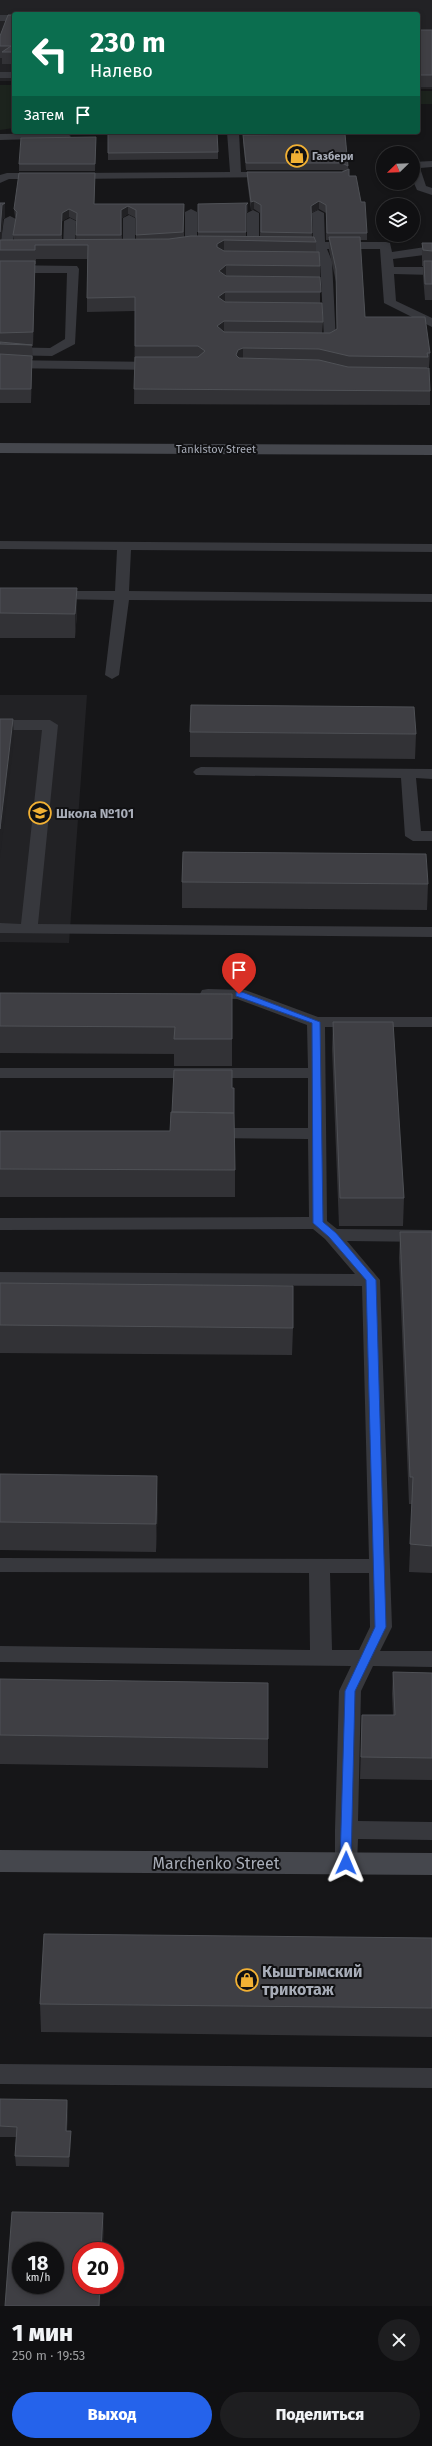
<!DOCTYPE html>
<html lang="ru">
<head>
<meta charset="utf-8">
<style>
	:root { --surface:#101012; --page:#1e1e20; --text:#f1f3f6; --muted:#9c9d9f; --line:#303032; --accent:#2563eb }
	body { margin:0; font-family:"Fira Sans",sans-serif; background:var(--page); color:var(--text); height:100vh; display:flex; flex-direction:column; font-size:15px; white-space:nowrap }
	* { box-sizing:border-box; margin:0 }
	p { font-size:13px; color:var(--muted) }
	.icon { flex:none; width:22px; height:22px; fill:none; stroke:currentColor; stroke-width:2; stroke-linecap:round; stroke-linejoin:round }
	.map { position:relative; height:2306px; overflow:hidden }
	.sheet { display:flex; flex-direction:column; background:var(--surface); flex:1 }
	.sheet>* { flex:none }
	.banner { position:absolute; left:12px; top:12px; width:408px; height:122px; border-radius:4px; box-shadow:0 2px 6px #0003,0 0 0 1px var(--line); background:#0b6e4f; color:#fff; overflow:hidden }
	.needle { width:26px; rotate:247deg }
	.fabs { position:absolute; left:376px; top:146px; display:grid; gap:8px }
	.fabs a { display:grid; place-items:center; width:44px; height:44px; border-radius:50%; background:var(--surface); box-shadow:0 2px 6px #0003,0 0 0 1px var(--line); font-size:20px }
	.speed { position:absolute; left:12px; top:2242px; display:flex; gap:8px; font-size:20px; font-weight:700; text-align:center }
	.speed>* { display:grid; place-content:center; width:52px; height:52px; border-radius:50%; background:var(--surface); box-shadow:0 2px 6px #0003,0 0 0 1px var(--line); line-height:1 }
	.speed small { font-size:10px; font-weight:400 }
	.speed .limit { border:6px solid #d22; background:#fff; color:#111 }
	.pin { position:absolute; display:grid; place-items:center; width:34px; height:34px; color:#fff; margin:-41px -17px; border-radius:50% 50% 50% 0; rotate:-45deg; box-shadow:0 0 4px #0007 }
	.pin .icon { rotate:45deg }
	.me { position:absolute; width:44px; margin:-22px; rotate:1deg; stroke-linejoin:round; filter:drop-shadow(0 0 3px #0008) }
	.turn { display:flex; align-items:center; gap:14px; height:84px; padding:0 12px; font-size:18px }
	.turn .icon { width:52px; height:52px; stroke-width:2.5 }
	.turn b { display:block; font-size:28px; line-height:34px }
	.then { display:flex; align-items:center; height:38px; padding:0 12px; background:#0003; gap:8px; font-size:15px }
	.round { display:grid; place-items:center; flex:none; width:42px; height:42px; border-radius:21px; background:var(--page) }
	.summary { display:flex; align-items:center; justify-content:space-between; height:68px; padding:0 12px }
	h1 { font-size:24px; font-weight:800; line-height:30px }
	.action { display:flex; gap:8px; margin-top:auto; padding:8px 12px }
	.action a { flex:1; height:46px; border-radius:24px; background:var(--accent); color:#fff; font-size:16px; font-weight:800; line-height:46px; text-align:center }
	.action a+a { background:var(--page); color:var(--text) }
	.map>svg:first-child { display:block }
	.built { fill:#222225 }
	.green { fill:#1c231d }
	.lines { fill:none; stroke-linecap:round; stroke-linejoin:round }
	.lane { fill:#37383d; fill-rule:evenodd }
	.secondary { fill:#45474d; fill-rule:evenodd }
	.wall { fill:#323236; fill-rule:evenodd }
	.shaded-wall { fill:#212124 }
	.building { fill:#3f3f44; stroke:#4f5156; fill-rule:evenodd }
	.route { fill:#2563eb; stroke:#184099 }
	.labels { text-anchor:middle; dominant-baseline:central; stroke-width:4; stroke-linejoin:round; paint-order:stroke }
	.far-poi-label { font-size:11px; font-weight:bold; fill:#a8adb8; stroke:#111113; text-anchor:start }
	.far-street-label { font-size:11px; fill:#a8adb8; stroke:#111113 }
	.poi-label { font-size:13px; font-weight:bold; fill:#a8adb8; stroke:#111113; text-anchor:start }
	.near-street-label { font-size:16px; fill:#a8adb8; stroke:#111113 }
	.near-poi-label { font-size:16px; font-weight:bold; fill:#a8adb8; stroke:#111113; text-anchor:start }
</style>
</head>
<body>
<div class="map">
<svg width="432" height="2306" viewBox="0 0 432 2306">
	<rect width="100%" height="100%" fill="#161618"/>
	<path class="built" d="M0 0H432V89H418V14H14V81H0Z
		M0 695H87L69 943 0 942Z"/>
	<path class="green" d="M0 85H14V128L0 130Z
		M418 91H432V104H418Z"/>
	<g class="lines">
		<path class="lane" d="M0 15H14V21H0Z
			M0 72H14V78H0Z
			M227 132H239L241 172H272L276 173V177L70 179 64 176 70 173 230 172Z
			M65 133 71 136 69 138 0 140V134Z
			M432 161V167L420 168 426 186 432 188V195L417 190 413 181V162Z
			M7 173H42L48 176 42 179H9L0 183V175Z
			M191 209 197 212V244L191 248 185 244V212Z
			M253 210 259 213V245L253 249 247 245V213Z
			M318 210 324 213 325 242H386L390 243 392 252 432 246V254L393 259 394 267H432V275L394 274 396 301 432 318V327L384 303 380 249H327L332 261 336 342 330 346 311 345 309 342 311 339 324 338 320 261 315 249H293L287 245 293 241 313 242 312 213Z
			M129 215 135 218V247L129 251 123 247V218Z
			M10 216 16 219 12 248 6 252 0 248 4 219Z
			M70 218 76 221 75 248 69 252 63 248 64 221Z
			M0 265 77 266 79 269 75 344 52 356 0 355V347L50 348 65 339 67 273H0Z
			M0 360 159 362 165 366 159 370 0 368Z
			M0 541 432 544V552L131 550 129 591 432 594V602L129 600 119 675 112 679 105 675 114 600 53 599 46 595 53 591H115L117 550 0 549Z
			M0 720H50L58 725 38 924 432 927V937L0 933V923L21 924 42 730H0Z
			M201 767 432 769V779L416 778 421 831H432V841H413L405 836 401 778 196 775 193 772 196 769Z
			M208 989 245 990 318 1017H432V1027H325L327 1221 337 1229 432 1230V1242L347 1241 380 1280 392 1627 380 1651H432V1667L373 1666 361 1691 358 1821 432 1822V1840L358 1839 357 1863 354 1869 346 1872 338 1869 335 1863V1830L339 1691 351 1666 0 1662V1646L310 1650 309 1573 0 1572V1558L369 1559 362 1286 0 1284V1272L355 1274 325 1239 313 1229 0 1230V1218L309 1217 308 1139 211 1138 205 1137 202 1133 205 1129 211 1128H308V1078H0V1068H308L307 1025 237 999 202 998 200 994 202 990ZM330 1573H369L370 1627 359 1650H332Z
			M0 2064 432 2068V2088L0 2084Z"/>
		<path class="secondary" d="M0 443 432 445V455L0 453Z
			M0 1850 432 1853V1875L0 1872Z"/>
	</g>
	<path class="wall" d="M14 15V64H2V58H0V36Z
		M418 30H432V87H418Z
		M108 132 218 152V159L108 160Z
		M345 134 349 176 367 233V240H360L365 317 430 353 429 367H427V368L430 391V405L134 404 135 311 87 312V259H36V264H35V274L33 346H32L33 359H32V370L31 403H0V203L5 217 3 219 1 240H14L13 235 16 218 15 217 14 209 95 173 94 204H184V237L198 236V204L248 211 246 213V236H260V213L254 209 251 210 247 180V172H342L344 171 342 170H246L243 142V135ZM319 209 326 213V240H329V250L336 282 337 329 330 333H322L323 322 320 303V266L316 252V242L312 237 311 213ZM128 214 136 218V239H122V218ZM69 217 77 221 76 239H62V221Z
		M96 137 95 171H19V164Z
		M422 243H432V300H425L423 276V266H422Z
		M0 588H77V612L75 638H0Z
		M190 732 416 734 415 759 190 757Z
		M182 882 428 884 427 910 182 908Z
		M0 993 232 994V1066H174V1054L0 1053Z
		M333 1022 404 1198 403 1226H339L332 1049Z
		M232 1088 235 1170V1197H0V1131H170L172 1112Z
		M400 1232H432V1573L409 1572 412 1504H409L399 1258Z
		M0 1283 293 1328 292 1355 0 1353Z
		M0 1474 158 1504 156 1552 0 1550Z
		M393 1672 432 1673V1780L360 1779 362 1715H393L392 1694Z
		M0 1679 268 1739V1768L0 1764Z
		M432 1938V2037L41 2032 40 2004Z
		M0 2099 67 2100 68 2110 67 2131H71V2141L69 2167 16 2166 15 2156 16 2137H0Z"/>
	<path class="shaded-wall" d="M254 201V209L251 210V202Z
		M319 201V209L310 213 311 206Z
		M5 203V217L3 219 0 250V232L2 205Z
		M248 203V211L246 213V205Z
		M128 206V214L122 218V242L121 210Z
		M69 209V217L62 221V242V213Z
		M224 240V254L217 258V244Z
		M35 261V274L33 346V332Z
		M226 265V278L219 271Z
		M225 292V306L218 297Z
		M224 321V336L217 326Z
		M243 348V362L236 355 238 350Z
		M32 356V370L31 403V389Z
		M77 588V612L75 638V614Z
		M13 719 14 740 0 858V829Z
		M157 1476 158 1504 156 1552V1524Z
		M67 2100 68 2110 66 2141V2131Z
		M71 2131V2141L69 2167V2157Z
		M103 2213 104 2231 103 2251H101Z
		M100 2285H101L100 2306H99Z"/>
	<path class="building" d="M8 15H14V52H2L11 46H0V36Z
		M418 30H432V75H418Z
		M108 132H217L218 152 108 153Z
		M345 134 348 166 342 163H246L243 135Z
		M96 137 95 164H19L21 138Z
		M349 169V176H356L361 202H365L367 233H327L326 205 319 201 311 206 312 233 261 232V205L254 201 251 202 247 172H342Z
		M19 173H95L94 204H184L183 232 136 235V210L128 206 121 210V235H76L77 213 69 209 62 213 61 235H13L17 212 14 209Z
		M0 203H5L2 205 0 232Z
		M248 203 246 205V232H198V204Z
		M191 236 314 237 316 242 224 240 217 244V247L224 251 319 252 320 266 226 265 219 271 226 276 320 277 321 292H225L218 297 225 302 322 303 323 322 224 321 217 326 224 332 330 333 337 329 336 269 329 237H360L365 317H425L430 353H427L428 357 349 356 319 349 243 348 238 350 236 355 239 358 319 360 348 367 429 368 430 391 134 389 135 357H198L205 351 198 346H135V297L87 298 88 245H35V250H0V240L169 239Z
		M422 243H432V251L423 250Z
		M0 261H35L33 332 0 333Z
		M424 261H432V284H425Z
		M0 342 32 345 0 344Z
		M0 354 32 356 31 389H0Z
		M0 588H77L75 614 0 613Z
		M191 705 414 707 416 734 190 732Z
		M0 719H13L0 829Z
		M183 852 426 854 428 884 182 882Z
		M0 993 232 994V1039H174L175 1027 0 1026Z
		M333 1022H393L404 1198H340Z
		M174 1070H232V1088H234V1113L172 1112Z
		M171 1112 234 1113 235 1170 0 1169V1131H170Z
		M400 1232H432V1546L410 1544 413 1477H410Z
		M0 1283 293 1286V1328L0 1325Z
		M0 1474 157 1476 156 1524 0 1522Z
		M393 1672 432 1673V1758L361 1757 362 1715H395Z
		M0 1679 268 1683V1739L0 1735Z
		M44 1934 432 1938V2008L40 2004Z
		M0 2099 67 2100 66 2131H71L69 2157 15 2156 17 2127 0 2126Z
		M12 2212 103 2213 101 2251H81V2285H100L99 2306H5ZM21 2251H55V2285H21Z"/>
	<path class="route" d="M236 992H242L320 1022 323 1222 336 1233 376 1280 386 1627 355 1691 351 1863 346 1868 340 1863 345 1691 375 1627 366 1280 329 1237 313 1223 312 1023 236 996Z"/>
	<defs>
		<g id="shop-ring" transform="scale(1.15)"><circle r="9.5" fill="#111113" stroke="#f2b134" stroke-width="1.5"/><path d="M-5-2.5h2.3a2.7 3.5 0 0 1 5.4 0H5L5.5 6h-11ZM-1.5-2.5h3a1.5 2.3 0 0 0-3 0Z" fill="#f2b134"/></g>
		<g id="school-ring" transform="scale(1.15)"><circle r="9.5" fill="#111113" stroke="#f2b134" stroke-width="1.5"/><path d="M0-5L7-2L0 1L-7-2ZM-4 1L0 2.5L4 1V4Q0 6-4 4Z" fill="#f2b134"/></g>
	</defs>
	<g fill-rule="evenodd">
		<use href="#shop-ring" x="297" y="156"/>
		<use href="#school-ring" x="40" y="813"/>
		<use href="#shop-ring" x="247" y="1980"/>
	</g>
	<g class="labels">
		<g class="far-poi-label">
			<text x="312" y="156">Газбери</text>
		</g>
		<g class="far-street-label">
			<text x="216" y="449">Tankistov Street</text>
		</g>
		<g class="poi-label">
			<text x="56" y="813">Школа №101</text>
		</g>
		<g class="near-street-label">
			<text x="216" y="1863">Marchenko Street</text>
		</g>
		<g class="near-poi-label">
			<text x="262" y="1971">Кыштымский<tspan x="262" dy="18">трикотаж</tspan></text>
		</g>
	</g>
</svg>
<div class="fabs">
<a><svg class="needle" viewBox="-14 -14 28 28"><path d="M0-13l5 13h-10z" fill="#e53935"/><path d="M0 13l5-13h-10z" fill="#9c9d9f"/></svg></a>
<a><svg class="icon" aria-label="layers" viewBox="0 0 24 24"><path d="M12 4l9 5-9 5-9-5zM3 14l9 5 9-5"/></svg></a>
</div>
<div class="speed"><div>18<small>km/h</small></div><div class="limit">20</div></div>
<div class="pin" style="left:239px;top:994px;background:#d93025"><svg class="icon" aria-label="arrive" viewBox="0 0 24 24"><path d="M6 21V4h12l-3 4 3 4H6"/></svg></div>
<svg class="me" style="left:346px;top:1863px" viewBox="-20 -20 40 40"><path d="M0-17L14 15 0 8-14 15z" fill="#2563eb" stroke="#fff" stroke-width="4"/></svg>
<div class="banner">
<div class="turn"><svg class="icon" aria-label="left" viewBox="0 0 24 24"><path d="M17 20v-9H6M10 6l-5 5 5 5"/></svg><div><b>230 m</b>Налево</div></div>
<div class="then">Затем<svg class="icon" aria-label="arrive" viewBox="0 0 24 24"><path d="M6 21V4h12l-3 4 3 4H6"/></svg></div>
</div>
</div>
<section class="sheet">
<div class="summary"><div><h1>1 мин</h1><p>250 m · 19:53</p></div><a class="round"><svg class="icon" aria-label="close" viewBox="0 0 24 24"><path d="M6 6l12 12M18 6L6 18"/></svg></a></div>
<div class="action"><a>Выход</a><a>Поделиться</a></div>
</section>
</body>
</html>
